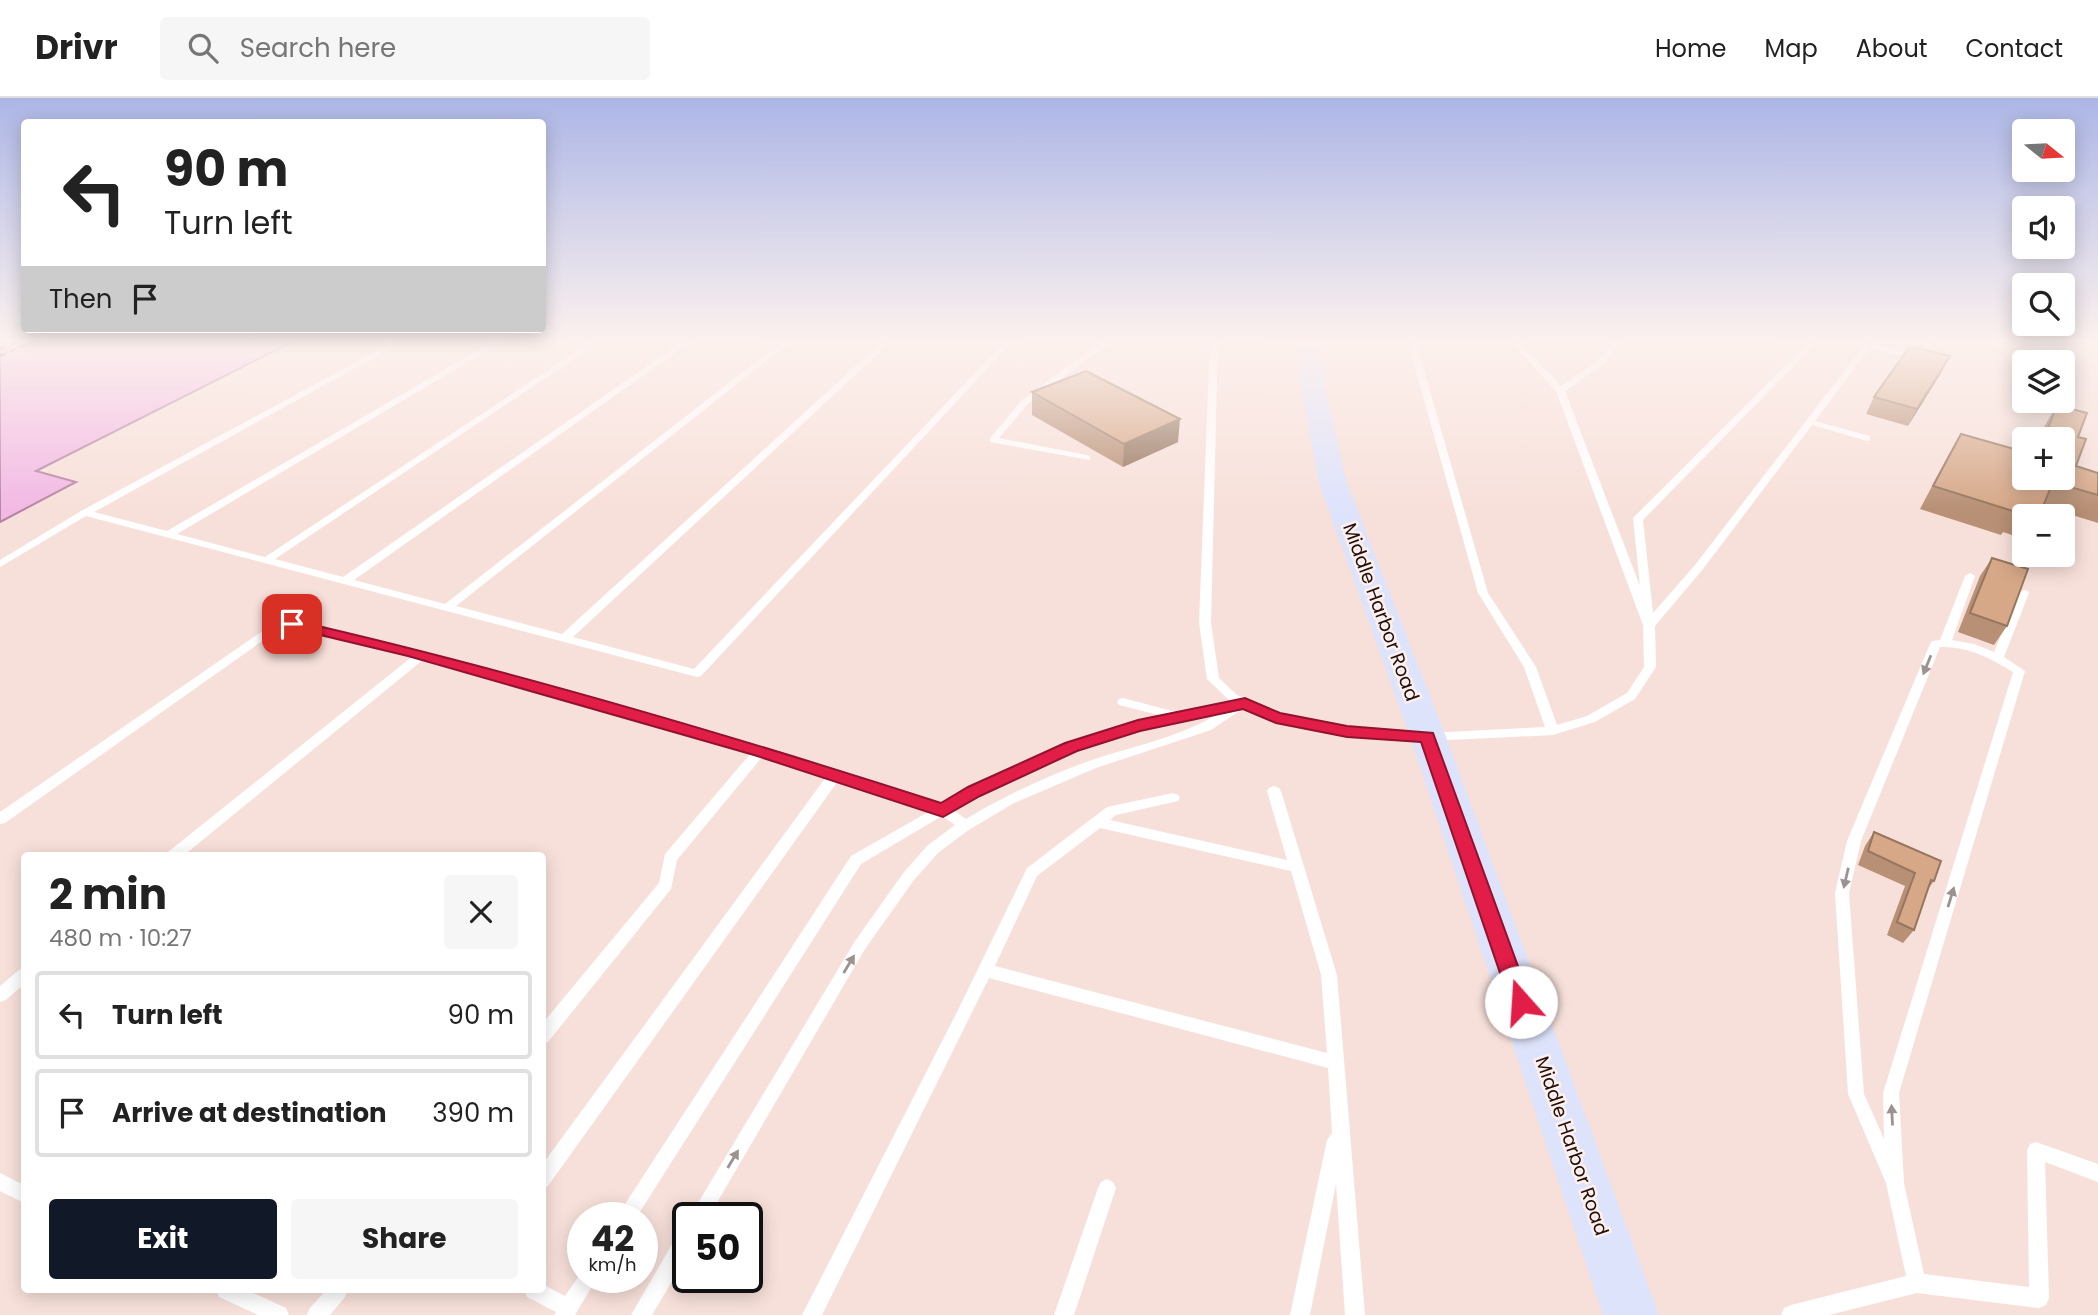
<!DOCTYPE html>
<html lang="en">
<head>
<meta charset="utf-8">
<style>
	:root { --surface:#fff; --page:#f6f6f6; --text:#222; --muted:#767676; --line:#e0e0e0; --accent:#111827 }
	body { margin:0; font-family:Poppins,sans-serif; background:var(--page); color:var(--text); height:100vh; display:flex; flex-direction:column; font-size:26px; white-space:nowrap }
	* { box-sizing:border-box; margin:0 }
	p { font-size:23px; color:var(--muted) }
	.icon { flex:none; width:38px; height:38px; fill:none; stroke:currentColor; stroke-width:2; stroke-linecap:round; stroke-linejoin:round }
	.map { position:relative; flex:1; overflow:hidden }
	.details { position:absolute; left:21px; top:754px; width:525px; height:441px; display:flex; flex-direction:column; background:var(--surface); border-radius:7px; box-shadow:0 4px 18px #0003 }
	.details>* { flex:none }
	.top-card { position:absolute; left:21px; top:21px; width:525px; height:214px; border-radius:7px; box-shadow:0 4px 18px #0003; background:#fff; color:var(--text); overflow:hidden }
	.needle { width:46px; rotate:108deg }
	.fabs { position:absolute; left:2012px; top:21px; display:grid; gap:14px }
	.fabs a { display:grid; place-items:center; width:63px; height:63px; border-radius:7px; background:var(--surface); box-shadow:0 4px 18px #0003; font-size:35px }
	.speed { position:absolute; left:567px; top:1104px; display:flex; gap:14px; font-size:35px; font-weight:700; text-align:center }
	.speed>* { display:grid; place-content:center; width:91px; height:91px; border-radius:50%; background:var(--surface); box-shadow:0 4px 18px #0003; line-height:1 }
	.speed small { font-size:18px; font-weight:400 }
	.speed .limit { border:4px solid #111; border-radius:10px; background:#fff; color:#111 }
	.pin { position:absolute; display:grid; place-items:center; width:60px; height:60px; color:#fff; margin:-30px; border-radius:14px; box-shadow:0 4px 10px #0006 }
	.me { position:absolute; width:77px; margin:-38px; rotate:341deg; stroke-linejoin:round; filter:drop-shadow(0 0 5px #0008) }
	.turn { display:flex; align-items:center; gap:24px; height:147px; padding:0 28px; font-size:32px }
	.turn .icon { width:91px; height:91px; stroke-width:2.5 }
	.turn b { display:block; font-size:49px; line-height:60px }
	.then { display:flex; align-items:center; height:66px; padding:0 28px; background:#0003; gap:14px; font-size:26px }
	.round { display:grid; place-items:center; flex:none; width:74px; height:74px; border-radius:7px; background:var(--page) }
	.overview { display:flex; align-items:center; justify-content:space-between; height:119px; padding:0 28px }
	h1 { font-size:42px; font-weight:700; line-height:52px }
	.primary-button { display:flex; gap:14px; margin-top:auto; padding:14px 28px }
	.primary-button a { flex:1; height:80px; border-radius:7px; background:var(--accent); color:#fff; font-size:28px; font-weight:700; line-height:80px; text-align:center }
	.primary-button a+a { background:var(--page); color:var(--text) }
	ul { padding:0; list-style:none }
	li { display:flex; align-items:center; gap:21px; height:88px; margin:0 14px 10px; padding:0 14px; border:4px solid var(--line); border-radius:7px }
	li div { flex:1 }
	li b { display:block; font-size:26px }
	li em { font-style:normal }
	header { display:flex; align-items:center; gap:42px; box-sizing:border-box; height:98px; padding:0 35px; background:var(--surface); border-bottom:2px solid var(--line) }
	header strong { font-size:33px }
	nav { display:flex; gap:38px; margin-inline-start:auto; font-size:24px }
	.search { width:490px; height:63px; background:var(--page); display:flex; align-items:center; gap:18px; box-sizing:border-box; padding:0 24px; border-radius:7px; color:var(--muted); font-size:26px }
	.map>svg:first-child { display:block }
	.water { fill:#f2b9e4; stroke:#b486a3; stroke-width:2 }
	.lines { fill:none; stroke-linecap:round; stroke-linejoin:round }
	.ferry { stroke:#7c396f; stroke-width:2; stroke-dasharray:6 5; stroke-linecap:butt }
	.lane { fill:#fff; fill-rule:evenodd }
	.secondary { fill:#dee3fc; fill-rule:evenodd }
	.wall { fill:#b89075 }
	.shaded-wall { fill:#96765f }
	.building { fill:#d6a888; stroke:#96765f; stroke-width:2 }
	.oneway { fill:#9c9391 }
	.route { fill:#e11d48; stroke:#92132f; stroke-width:2 }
	.labels { text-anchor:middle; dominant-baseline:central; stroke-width:5; stroke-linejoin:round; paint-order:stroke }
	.street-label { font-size:19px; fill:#230f0a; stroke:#fdf0ed }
</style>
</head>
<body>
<header>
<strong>Drivr</strong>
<div class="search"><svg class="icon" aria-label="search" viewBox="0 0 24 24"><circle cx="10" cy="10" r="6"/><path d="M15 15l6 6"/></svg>Search here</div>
<nav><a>Home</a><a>Map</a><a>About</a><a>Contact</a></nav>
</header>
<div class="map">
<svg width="2098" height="1217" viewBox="0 0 2098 1217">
	<rect width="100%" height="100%" fill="#f8e0da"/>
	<path class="water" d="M0 241H298L36 373 76 384 0 424Z"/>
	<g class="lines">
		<path class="ferry" d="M0 244 7 241
			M0 251 23 241
			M0 258 38 241"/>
		<path class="lane" d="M398 241H408L94 414 167 433 497 241H507L177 436 265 459 595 241H604L275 461 343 479 686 241H695L354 482 445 506 785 241H794L456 508 562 536 885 241H894L573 539 694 571 1007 241H1015L701 578 697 579 86 418 0 469V462L81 413Z
			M1105 241H1114L1028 306 999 340 1087 357 1090 358V362L990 344V340L1022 302Z
			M1210 241H1218L1211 525 1219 580 1237 597 1279 616 1347 629 1428 635 1545 629 1524 569 1478 495 1407 241H1415L1488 495 1536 569 1557 627 1587 618 1627 595 1644 569 1643 527 1556 293 1508 241H1516L1561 288 1598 263 1615 241H1623L1604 266 1565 293 1640 488 1633 421 1634 419 1812 241H1820L1643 422 1653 515 1695 467 1869 241H1877L1873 246 1917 257 1929 241H1937L1922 262H1919L1870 250 1815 323 1870 338V342L1867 343 1812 327 1703 471 1655 528 1656 569 1635 601 1595 624 1553 637 1428 643 1347 637 1276 624 1244 610 1211 632 1096 670 1014 705 967 733 938 755 914 782 865 851 708 1120H689L855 843 904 774 928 747 955 727 942 718 861 766 636 1120H616L851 758 930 713 838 683 548 1088 542 1091V1067L826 679 763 658 677 762 671 791 548 944 542 946V926L659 785 665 756 751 655 424 561 183 758H166L168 754 413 558 292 530 275 534 5 725 0 726V714L267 530 292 523 422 553 765 650 941 706C1009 666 1085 635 1163 618L1119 607 1117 604 1119 601 1123 600 1180 615 1231 604 1207 581 1199 525ZM1221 614C1182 639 1133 648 1089 663 1046 678 1005 698 966 721L953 712C1010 678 1073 652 1137 633 1164 625 1193 620 1221 614Z
			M1970 475 1975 478 1952 542 1974 546 1994 554 2019 495 2024 492 2028 493 2029 495 2004 559 2025 573 1899 995 1904 1085 1924 1176 2029 1189 2027 1052 2030 1046 2036 1044 2098 1066V1084L2045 1064 2049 1200 2046 1207 2039 1210 1917 1195 1829 1217H1781L1784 1210 1791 1207 1906 1178 1886 1085 1848 996 1835 795 1847 743 1930 546 1932 543 1940 542 1965 478ZM1940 549C1968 548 1990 560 2013 574L1883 995 1884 1041 1864 996 1849 795 1861 743Z
			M1274 688 1279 690 1281 693 1337 877 1365 1217H1345L1336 1086 1310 1217H1290L1327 1042 1332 1035 1328 970 989 880 822 1217H802L957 914 1027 770 1107 709 1173 695 1178 697 1180 700 1178 703 1116 717 1110 722 1287 762 1267 693 1269 690ZM1100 730 1291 773 1321 877 1327 955 995 868 1037 778Z
			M24 870V886L6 902 0 904V888L19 872Z
			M0 1075 24 1087V1105L0 1093Z
			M1107 1081 1113 1084 1116 1090 1074 1217H1054L1098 1090 1101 1084Z
			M688 1129V1156L652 1217H631L681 1131Z
			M583 1172V1180H597L575 1217H554L556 1214 527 1199 524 1192H542V1186L565 1198Z
			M216 1192H247L286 1210 289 1217H258L219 1199Z
			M326 1192H348L345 1199 330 1217H307L310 1210Z"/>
		<path class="secondary" d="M1296 241H1318L1325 291 1347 385 1446 639 1659 1217H1603L1410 639 1319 385 1301 291Z"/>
	</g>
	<path class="wall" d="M1941 275 1908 328 1866 316 1874 299Z
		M1032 294 1178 344 1123 369 1032 317Z
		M2057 307 2078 339 2076 368 2098 375V425L2043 408 2039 418H2025V439L2024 441 2003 434 2001 437 1920 411 1948 358 1961 336 2025 380 2063 341H2039L2044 329Z
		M1992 460 2007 528 1994 547 1958 534 1980 478Z
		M1874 734 1934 783 1928 791 1914 832 1903 845 1887 837 1905 788 1858 767 1865 748Z"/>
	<path class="shaded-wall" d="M1950 258 1941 275 1908 328 1917 311Z
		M1180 321 1178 344 1123 369 1124 346Z"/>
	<path class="building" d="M1910 248 1950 258 1917 311 1874 299Z
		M1086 273 1180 321 1124 346 1032 294Z
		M2057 307 2087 315 2078 339 2086 341 2076 368 2098 375V397L2053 384 2039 418 2017 411 2016 414 1933 388 1961 336 2025 354V380H2063V341H2044Z
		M1992 460 2028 471 2007 528 1970 515Z
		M1874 734 1941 763 1934 783 1931 782 1914 832 1897 824 1915 775 1868 753Z"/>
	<defs><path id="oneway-solid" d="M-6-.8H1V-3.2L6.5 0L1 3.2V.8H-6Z" transform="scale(1.75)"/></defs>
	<g class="oneway">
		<use href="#oneway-solid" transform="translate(1927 567) rotate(112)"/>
		<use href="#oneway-solid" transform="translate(1846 780) rotate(103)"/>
		<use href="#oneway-solid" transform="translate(1951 799) rotate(-73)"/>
		<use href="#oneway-solid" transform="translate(849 866) rotate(-59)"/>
		<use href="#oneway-solid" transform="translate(1892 1017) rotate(-93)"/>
		<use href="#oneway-solid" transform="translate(733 1061) rotate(-59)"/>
	</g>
	<linearGradient id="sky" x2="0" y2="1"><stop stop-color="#acb6e6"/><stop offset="0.59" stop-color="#fcf1ee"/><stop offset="1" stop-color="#fcf1ee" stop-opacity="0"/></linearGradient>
	<rect width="2098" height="411" fill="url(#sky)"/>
	<path class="route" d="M292 522C511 572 727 636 941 705L968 689 1065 645 1138 622 1245 600 1280 615 1347 628 1433 635 1531 904 1528 910 1521 912 1513 910 1510 904 1421 644 1347 639 1276 625 1243 611 1140 633 1077 653 980 698 943 719 754 657 408 558 287 529 284 526Z"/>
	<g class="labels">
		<g class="street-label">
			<text transform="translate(1381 514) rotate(70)">Middle Harbor Road</text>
			<text transform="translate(1572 1048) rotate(71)">Middle Harbor Road</text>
		</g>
	</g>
</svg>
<div class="fabs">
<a><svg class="needle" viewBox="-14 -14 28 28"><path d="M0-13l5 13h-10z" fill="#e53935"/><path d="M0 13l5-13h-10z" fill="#767676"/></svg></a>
<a><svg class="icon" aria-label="sound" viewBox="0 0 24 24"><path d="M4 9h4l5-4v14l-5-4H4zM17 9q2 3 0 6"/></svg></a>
<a><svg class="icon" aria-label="search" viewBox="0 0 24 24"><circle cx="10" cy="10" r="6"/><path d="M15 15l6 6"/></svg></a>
<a><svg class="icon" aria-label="layers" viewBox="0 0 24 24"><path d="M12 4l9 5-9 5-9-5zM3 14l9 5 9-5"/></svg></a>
<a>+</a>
<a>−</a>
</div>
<div class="speed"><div>42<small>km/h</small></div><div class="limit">50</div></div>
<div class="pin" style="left:292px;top:526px;background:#d93025"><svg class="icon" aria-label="arrive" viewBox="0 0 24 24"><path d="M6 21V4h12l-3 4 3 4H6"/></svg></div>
<svg class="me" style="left:1521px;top:904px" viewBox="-20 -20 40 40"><circle r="19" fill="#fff"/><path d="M0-13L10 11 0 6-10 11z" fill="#e11d48"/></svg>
<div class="top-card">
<div class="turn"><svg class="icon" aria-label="left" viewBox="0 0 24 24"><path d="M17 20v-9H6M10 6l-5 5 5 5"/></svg><div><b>90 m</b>Turn left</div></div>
<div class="then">Then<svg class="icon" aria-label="arrive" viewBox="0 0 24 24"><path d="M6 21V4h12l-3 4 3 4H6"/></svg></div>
</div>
<section class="details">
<div class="overview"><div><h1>2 min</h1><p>480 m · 10:27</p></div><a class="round"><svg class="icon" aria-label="close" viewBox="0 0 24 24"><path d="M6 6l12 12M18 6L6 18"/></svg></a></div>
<ul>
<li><svg class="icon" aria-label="left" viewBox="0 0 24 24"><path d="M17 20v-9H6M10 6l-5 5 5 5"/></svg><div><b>Turn left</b></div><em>90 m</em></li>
<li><svg class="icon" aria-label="arrive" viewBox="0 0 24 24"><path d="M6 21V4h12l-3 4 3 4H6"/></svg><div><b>Arrive at destination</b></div><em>390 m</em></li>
</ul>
<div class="primary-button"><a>Exit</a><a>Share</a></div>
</section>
</div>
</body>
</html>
